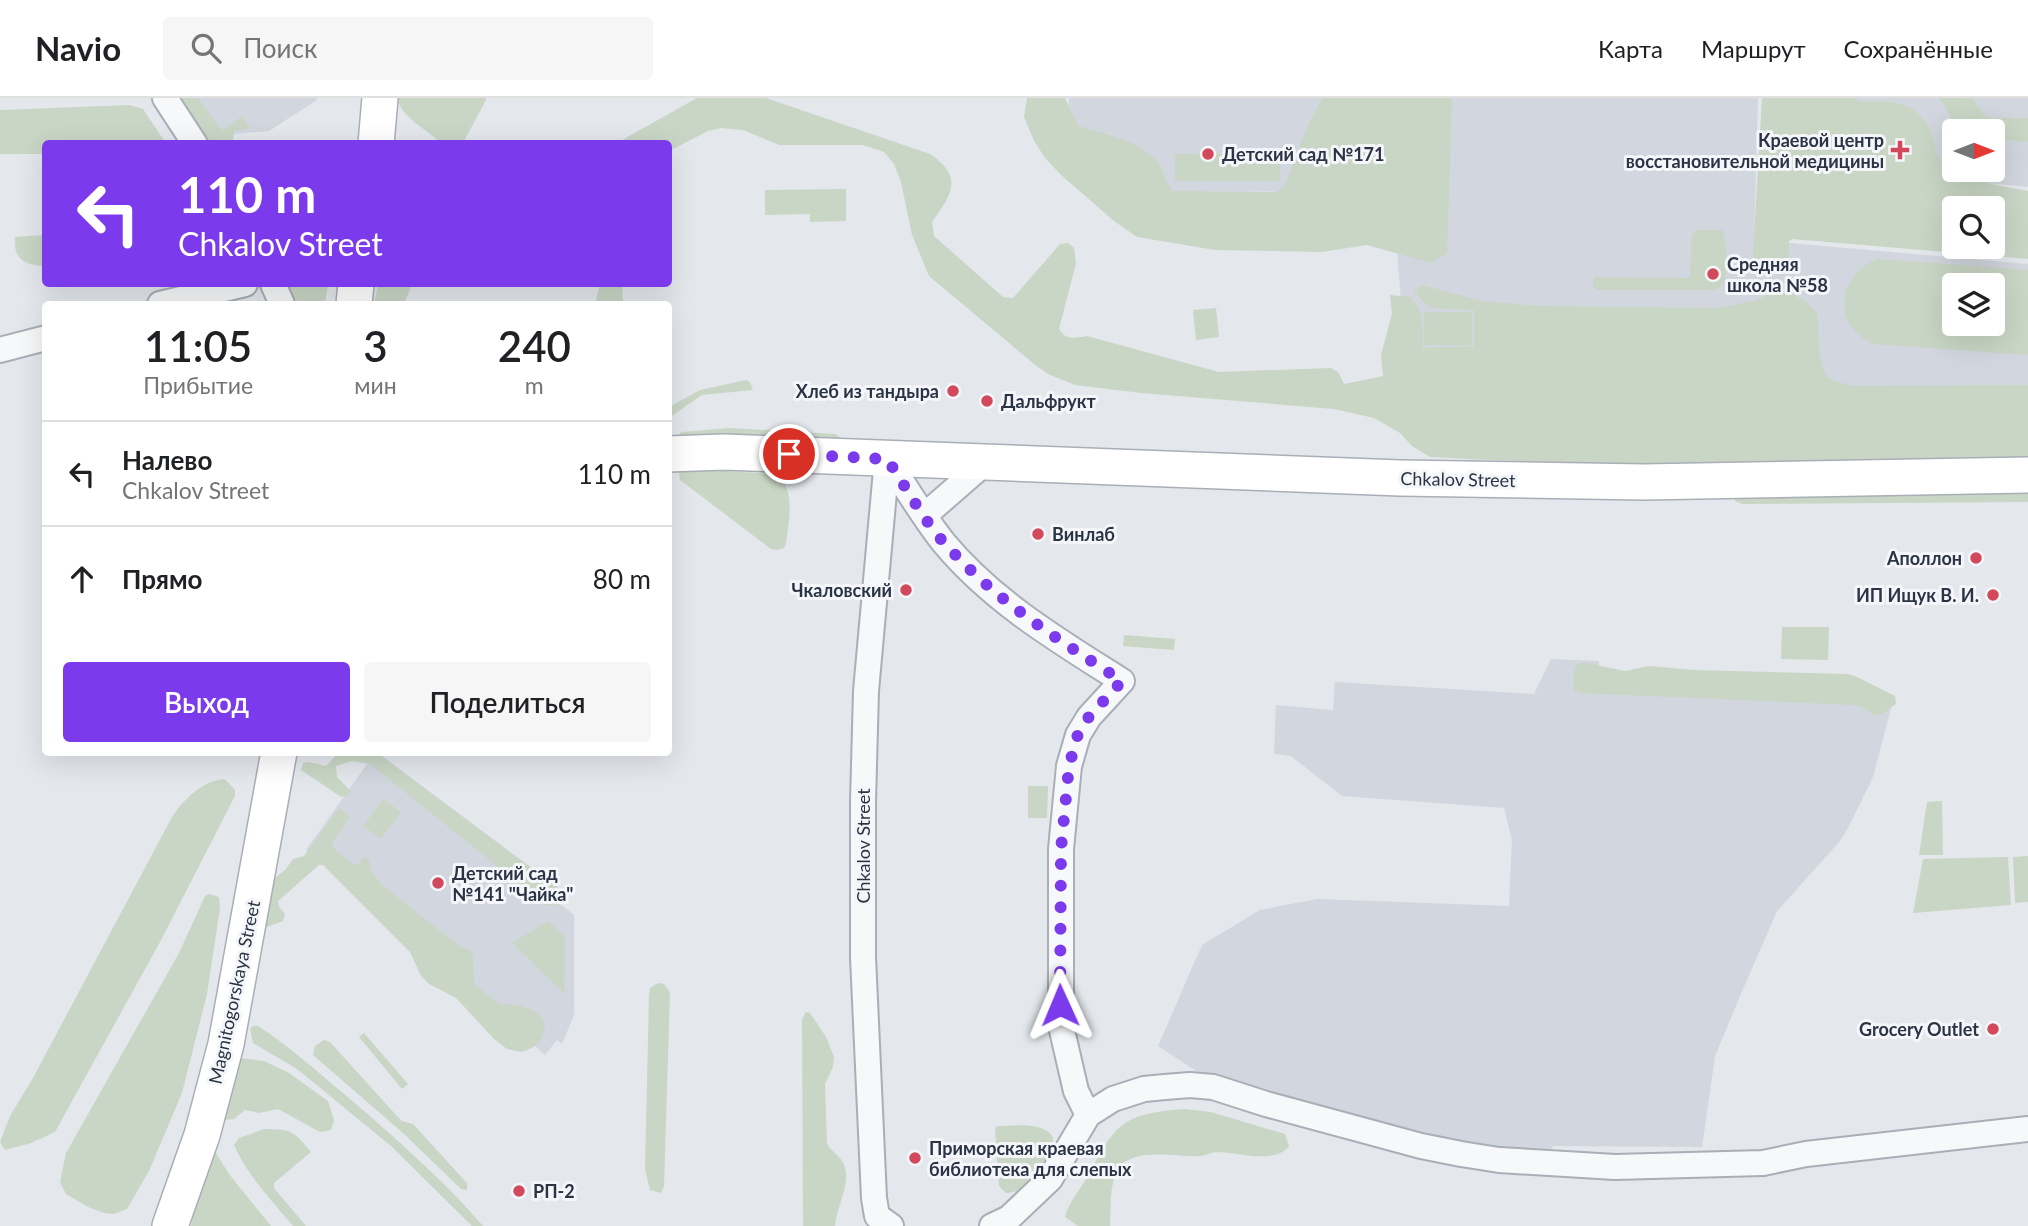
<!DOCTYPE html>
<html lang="ru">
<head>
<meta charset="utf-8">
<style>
	:root { --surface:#fff; --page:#f6f6f6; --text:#202124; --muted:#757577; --line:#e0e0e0; --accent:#7c3aed }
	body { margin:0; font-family:Lato,sans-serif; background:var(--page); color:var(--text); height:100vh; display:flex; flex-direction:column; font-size:26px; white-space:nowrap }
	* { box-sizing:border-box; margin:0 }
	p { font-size:23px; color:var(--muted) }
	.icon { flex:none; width:38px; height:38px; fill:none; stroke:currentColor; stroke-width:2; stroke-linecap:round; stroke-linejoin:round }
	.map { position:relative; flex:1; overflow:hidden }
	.drawer { position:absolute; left:42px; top:203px; width:630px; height:455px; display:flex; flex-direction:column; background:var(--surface); border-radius:7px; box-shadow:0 7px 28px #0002 }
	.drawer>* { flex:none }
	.guide { position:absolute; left:42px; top:42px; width:630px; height:147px; border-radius:7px; box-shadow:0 7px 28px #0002; background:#7c3aed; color:#fff; overflow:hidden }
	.needle { width:46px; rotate:90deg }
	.buttons { position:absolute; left:1942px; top:21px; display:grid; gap:14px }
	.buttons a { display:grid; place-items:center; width:63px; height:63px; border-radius:7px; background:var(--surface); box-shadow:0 7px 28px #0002; font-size:35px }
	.pin { position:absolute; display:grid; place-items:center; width:60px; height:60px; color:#fff; margin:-30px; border:4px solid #fff; border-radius:50%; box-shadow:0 2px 7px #0007 }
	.me { position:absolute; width:77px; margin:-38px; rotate:359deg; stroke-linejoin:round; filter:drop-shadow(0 0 5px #0008) }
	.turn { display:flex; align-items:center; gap:24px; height:147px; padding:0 21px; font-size:32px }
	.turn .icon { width:91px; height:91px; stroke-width:2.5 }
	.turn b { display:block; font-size:49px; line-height:60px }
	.eta { display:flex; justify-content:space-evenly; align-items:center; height:119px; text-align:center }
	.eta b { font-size:42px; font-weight:600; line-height:49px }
	.action { display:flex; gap:14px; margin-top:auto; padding:14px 21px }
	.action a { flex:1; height:80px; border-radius:7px; background:var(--accent); color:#fff; font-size:28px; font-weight:600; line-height:80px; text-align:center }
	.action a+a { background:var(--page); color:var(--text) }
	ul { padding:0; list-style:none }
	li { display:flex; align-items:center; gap:21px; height:105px; padding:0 21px; border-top:2px solid var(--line) }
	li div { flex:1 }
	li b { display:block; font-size:26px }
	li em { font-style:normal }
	header { display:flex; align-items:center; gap:42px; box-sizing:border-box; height:98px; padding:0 35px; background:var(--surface); border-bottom:2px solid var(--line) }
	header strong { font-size:33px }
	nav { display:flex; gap:38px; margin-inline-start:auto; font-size:24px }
	.search { width:490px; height:63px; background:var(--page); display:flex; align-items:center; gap:18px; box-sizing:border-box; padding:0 24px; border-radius:7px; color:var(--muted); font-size:26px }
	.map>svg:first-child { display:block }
	.built { fill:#d2d6de; fill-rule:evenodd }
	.green { fill:#c9d6c5; fill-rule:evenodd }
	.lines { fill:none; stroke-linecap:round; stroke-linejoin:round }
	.minor-casing { stroke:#a9aeb7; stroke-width:28 }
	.secondary-casing { stroke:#a9aeb7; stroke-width:38 }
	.minor { stroke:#f7f8fa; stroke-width:24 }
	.secondary { stroke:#fff; stroke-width:35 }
	.route { stroke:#7c3aed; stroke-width:12; stroke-dasharray:0 21.6 }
	.poi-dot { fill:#d1495b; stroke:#f4f6f9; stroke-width:2.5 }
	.labels { text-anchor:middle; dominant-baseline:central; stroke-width:6; stroke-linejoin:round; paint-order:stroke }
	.poi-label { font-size:18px; font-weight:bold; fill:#2b3445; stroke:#f4f6f9; text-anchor:start }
	.street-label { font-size:18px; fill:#2b3445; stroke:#f4f6f9 }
</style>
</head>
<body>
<header>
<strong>Navio</strong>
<div class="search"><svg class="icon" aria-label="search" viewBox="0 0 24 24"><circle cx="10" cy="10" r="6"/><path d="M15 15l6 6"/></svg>Поиск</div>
<nav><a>Карта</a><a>Маршрут</a><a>Сохранённые</a></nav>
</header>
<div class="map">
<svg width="2028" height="1128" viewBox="0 0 2028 1128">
	<rect width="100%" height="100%" fill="#e4e7ec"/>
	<path class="built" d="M187 0H316L317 2 269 33 232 36 218 43Z
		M1069 0H1336L1335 93 1178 94 1094 76 1067 35Z
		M1432 0H1758L1754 142 2028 166V343L1412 347 1392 87ZM1955 187H1993V226H1955Z
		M1847 0H2028V89L1845 72ZM1955 33H1993V72H1955Z
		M1551 561 1599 563V584L1893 603 1873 679 1848 730 1840 743 1777 813 1743 891 1715 958 1702 1049 1554 1048 1539 1063 1439 1057 1204 978 1158 948 1202 847 1260 812 1317 801 1509 808 1512 742 1504 710 1342 698 1291 658 1274 656 1276 607 1333 612 1335 584 1534 596Z
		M372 659 574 817V917L562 946 557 942 545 957 306 752Z"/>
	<path class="green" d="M177 0H198L222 33 242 18 250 30 234 33 233 45H206Z
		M397 0H486V2L463 45 441 46C427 30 402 21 397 0Z
		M697 0H766L930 56C964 79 952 96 932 124L934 138 1003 199 1013 200 1060 146 1068 145 1074 150 1076 165 1059 231C1066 243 1075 240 1087 238L1219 274 1331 270 1338 274 1344 286 1383 278 1381 257 1392 216 1390 197 1411 199C1425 216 1422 229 1423 250L1474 248V212L1430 210 1414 194 1422 187 1482 203 1539 208 1717 210 1757 202 1770 195H1791L1806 204 1817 214C1819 230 1817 265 1827 278 1832 284 1847 286 1855 288L2028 287V361C1829 368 1629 370 1430 359L1412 348 1400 335 1374 320 1334 311 1141 295 1075 287 1048 276 1034 266 929 178 912 137 901 84 894 66 884 54 863 47H779L743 32 721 30 708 33 669 53 668 46H615Z
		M1027 0H1065L1078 28C1104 36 1135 41 1154 60 1164 69 1164 84 1173 93L1276 94 1284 89 1311 20 1323 0H1452L1447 155 1431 165 1367 147 1322 154 1215 152 1137 139 1114 123 1061 77 1045 60 1034 43 1024 19Z
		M1762 0H1856L1858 3C1891 4 1915 0 1931 34 1935 42 1934 53 1939 60 1953 82 2004 88 2028 93V161L1792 141 1789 143 1788 175 1785 177 1752 172ZM1993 110V149H1955V110Z
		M1939 0H1972L1983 16 1988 20H2028V44L1993 41V33H1960Z
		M130 7 143 11 163 41V45L46 46 45 56H0V12Z
		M1280 55V83H1175V56Z
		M846 91V123L810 124V116L765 117V92Z
		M1696 132H1722C1727 141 1729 177 1723 185 1721 190 1718 190 1714 192H1597L1593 189 1594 179 1688 180 1690 177 1692 138Z
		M45 137V168C25 167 13 162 15 139Z
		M1878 161 2028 172V257L1872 246C1864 241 1856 236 1851 228 1834 203 1852 169 1878 161ZM1955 187H1993V226H1955Z
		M279 186H328L325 206H289Z
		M378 186H412L404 206H374Z
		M600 186H622L623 206H595Z
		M1216 210 1219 239 1196 242 1193 212Z
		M1424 214H1472V247H1424Z
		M746 282 750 284 753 292 702 297 669 320V309L700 292Z
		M730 330 835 336 839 338V342L678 339 681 334Z
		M697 371 773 376C798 387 788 425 786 446L784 450 777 452 771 451 680 382 679 375 685 372Z
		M2028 392V404L1742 406 1735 403V396Z
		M1782 529H1829L1828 562 1781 561Z
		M1124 537 1175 541 1174 552 1123 548Z
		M1582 564 1625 573 1649 568 1694 572 1847 576 1855 578 1895 598 1896 606 1882 616 1874 618 1866 611 1855 607 1580 595 1574 592V569Z
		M338 655H378L560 791 562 799 559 806 547 808 370 666 352 663 336 668 337 679 351 693 348 697 341 699 301 672 303 665 309 664 326 668Z
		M225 681 235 692V698L160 844 55 1034 31 1045 5 1052 0 1044 10 1018 33 980 172 719C185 700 202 683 225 681Z
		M1028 688H1048L1047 720H1028Z
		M383 701 401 714 381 741 363 728Z
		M1942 703 1943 757H1919L1927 704Z
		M339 710 347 716 349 720 332 745 333 750 353 766 358 767 363 759 368 760 373 777 383 788 462 850 469 852 473 857 474 886 499 906 518 907 534 913 542 920 545 929 541 942 532 950 521 954 507 951 494 941 456 900 429 886 421 878 410 854 323 767H319L278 803 279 809 285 816 283 823 267 829 263 827 260 792 285 772 293 761 304 758Z
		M2028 758V804L2015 805 2013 759Z
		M2008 759 2011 807 1913 815 1923 761Z
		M209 796 219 799 220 810 207 896 182 995 149 1073 127 1111 114 1116 104 1115 88 1109 66 1096 60 1084 66 1055 179 855 205 798Z
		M548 823 565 839 564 895 512 845Z
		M658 885 664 886 670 894 664 1088 661 1095 650 1092 645 1071 649 898 650 890Z
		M806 914 810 915 826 939 834 959 833 969 825 986 827 1046C831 1053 838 1056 842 1063 854 1081 836 1109 835 1128H803L802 921Z
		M253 928H258C296 953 328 983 363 1012 405 1049 447 1086 483 1128H472L391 1048 297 971 253 945 250 931Z
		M364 935 408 986 402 991 359 939Z
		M324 942 330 944 396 1017 402 1023 413 1026 467 1085V1092L461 1091 404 1036 313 957 315 948Z
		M240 960 264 963 289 975 328 1003 334 1022 331 1032 320 1034 278 1011 259 1015 245 1012 234 1021 222 1022Z
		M1184 1011 1211 1014 1285 1036 1289 1048C1275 1067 1237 1054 1217 1054 1212 1054 1207 1057 1201 1058 1179 1060 1134 1048 1119 1070 1109 1085 1111 1110 1110 1128H1078L1065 1119C1068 1106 1079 1093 1086 1081 1116 1027 1119 1016 1184 1011Z
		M998 1028C1014 1028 1043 1023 1053 1039 1052 1065 1035 1094 1006 1095L999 1088 995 1030Z
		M264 1031C291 1031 294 1033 311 1054L274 1085V1090L306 1128H293C271 1102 248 1078 234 1047L239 1040Z
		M213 1050 229 1076 271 1128H191L208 1052Z"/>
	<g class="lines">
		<g class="minor-casing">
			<path id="minor" d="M165 0 195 46
				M273 186 282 206
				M160 206 245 186
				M0 252 46 240
				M887 361C906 389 923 419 944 445 993 504 1059 543 1122 583L1089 619 1078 637 1069 668 1061 751V928L1076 993 1088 1017
				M887 361 866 593 863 704V859L874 1100 877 1118 891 1128
				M925 417 986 364
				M992 1128 1009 1120 1050 1081 1088 1017 1113 1001 1144 991 1165 989 1190 987 1213 989 1266 1006 1421 1048 1461 1056 1499 1062 1615 1069 1763 1065 1806 1056 2028 1031"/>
		</g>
		<g class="secondary-casing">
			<path id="secondary" d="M376 46 380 0
				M354 206 356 186
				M668 356 724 354 1400 380 1644 384 2028 377
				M170 1128 202 1037 226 946 279 654"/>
		</g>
		<use href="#minor" class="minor"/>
		<use href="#secondary" class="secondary"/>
	</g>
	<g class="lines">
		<path class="route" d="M789 356 887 361C907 390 924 424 948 449 999 505 1059 542 1122 583L1088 620 1078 636 1069 668 1061 751 1060 907"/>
	</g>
	<g class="poi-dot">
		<path d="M1896.5 41.5h7v7h7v7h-7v7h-7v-7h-7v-7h7z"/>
		<circle cx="1208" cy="56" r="7"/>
		<circle cx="1713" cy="176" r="7"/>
		<circle cx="953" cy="293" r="7"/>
		<circle cx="987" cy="303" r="7"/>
		<circle cx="1038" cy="436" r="7"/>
		<circle cx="1976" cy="460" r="7"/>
		<circle cx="906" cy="492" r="7"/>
		<circle cx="1993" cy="497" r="7"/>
		<circle cx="438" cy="785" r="7"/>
		<circle cx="1993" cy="931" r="7"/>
		<circle cx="915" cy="1060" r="7"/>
		<circle cx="519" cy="1093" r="7"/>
	</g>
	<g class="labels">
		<g class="poi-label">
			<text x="1884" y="42" text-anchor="end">Краевой центр<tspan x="1884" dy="21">восстановительной медицины</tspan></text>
			<text x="1222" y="56">Детский сад №171</text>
			<text x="1727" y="166">Средняя<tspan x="1727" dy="21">школа №58</tspan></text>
			<text x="939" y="293" text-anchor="end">Хлеб из тандыра</text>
			<text x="1001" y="303">Дальфрукт</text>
			<text x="1052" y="436">Винлаб</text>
			<text x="1962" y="460" text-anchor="end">Аполлон</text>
			<text x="892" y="492" text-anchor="end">Чкаловский</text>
			<text x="1979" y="497" text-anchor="end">ИП Ищук В. И.</text>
			<text x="452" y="775">Детский сад<tspan x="452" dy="21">№141 "Чайка"</tspan></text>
			<text x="1979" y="931" text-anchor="end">Grocery Outlet</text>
			<text x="929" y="1050">Приморская краевая<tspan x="929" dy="21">библиотека для слепых</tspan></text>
			<text x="533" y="1093">РП-2</text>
		</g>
		<g class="street-label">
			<text transform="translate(1458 381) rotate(1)">Chkalov Street</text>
			<text transform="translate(863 748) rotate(-90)">Chkalov Street</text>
			<text transform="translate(234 894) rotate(-78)">Magnitogorskaya Street</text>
		</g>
	</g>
</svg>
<div class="buttons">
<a><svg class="needle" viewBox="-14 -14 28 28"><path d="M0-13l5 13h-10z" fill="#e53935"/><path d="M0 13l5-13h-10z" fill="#757577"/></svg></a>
<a><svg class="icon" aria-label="search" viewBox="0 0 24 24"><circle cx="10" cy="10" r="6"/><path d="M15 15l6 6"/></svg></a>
<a><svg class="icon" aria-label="layers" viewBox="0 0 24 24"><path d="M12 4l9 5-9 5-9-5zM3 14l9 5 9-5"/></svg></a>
</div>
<div class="pin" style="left:789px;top:356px;background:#d93025"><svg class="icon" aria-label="arrive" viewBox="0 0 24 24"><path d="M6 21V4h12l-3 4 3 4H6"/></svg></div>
<svg class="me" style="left:1060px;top:907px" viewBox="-20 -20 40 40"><path d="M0-17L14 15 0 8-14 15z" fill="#7c3aed" stroke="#fff" stroke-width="4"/></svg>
<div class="guide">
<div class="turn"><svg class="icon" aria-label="left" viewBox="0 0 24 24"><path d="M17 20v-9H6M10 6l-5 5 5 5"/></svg><div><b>110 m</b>Chkalov Street</div></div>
</div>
<section class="drawer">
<div class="eta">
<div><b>11:05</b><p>Прибытие</p></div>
<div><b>3</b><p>мин</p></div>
<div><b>240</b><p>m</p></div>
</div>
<ul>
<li><svg class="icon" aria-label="left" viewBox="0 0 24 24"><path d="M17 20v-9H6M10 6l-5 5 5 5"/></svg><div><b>Налево</b><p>Chkalov Street</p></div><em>110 m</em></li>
<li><svg class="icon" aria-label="ahead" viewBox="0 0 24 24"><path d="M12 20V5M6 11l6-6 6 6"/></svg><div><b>Прямо</b></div><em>80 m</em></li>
</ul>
<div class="action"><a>Выход</a><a>Поделиться</a></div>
</section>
</div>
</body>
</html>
